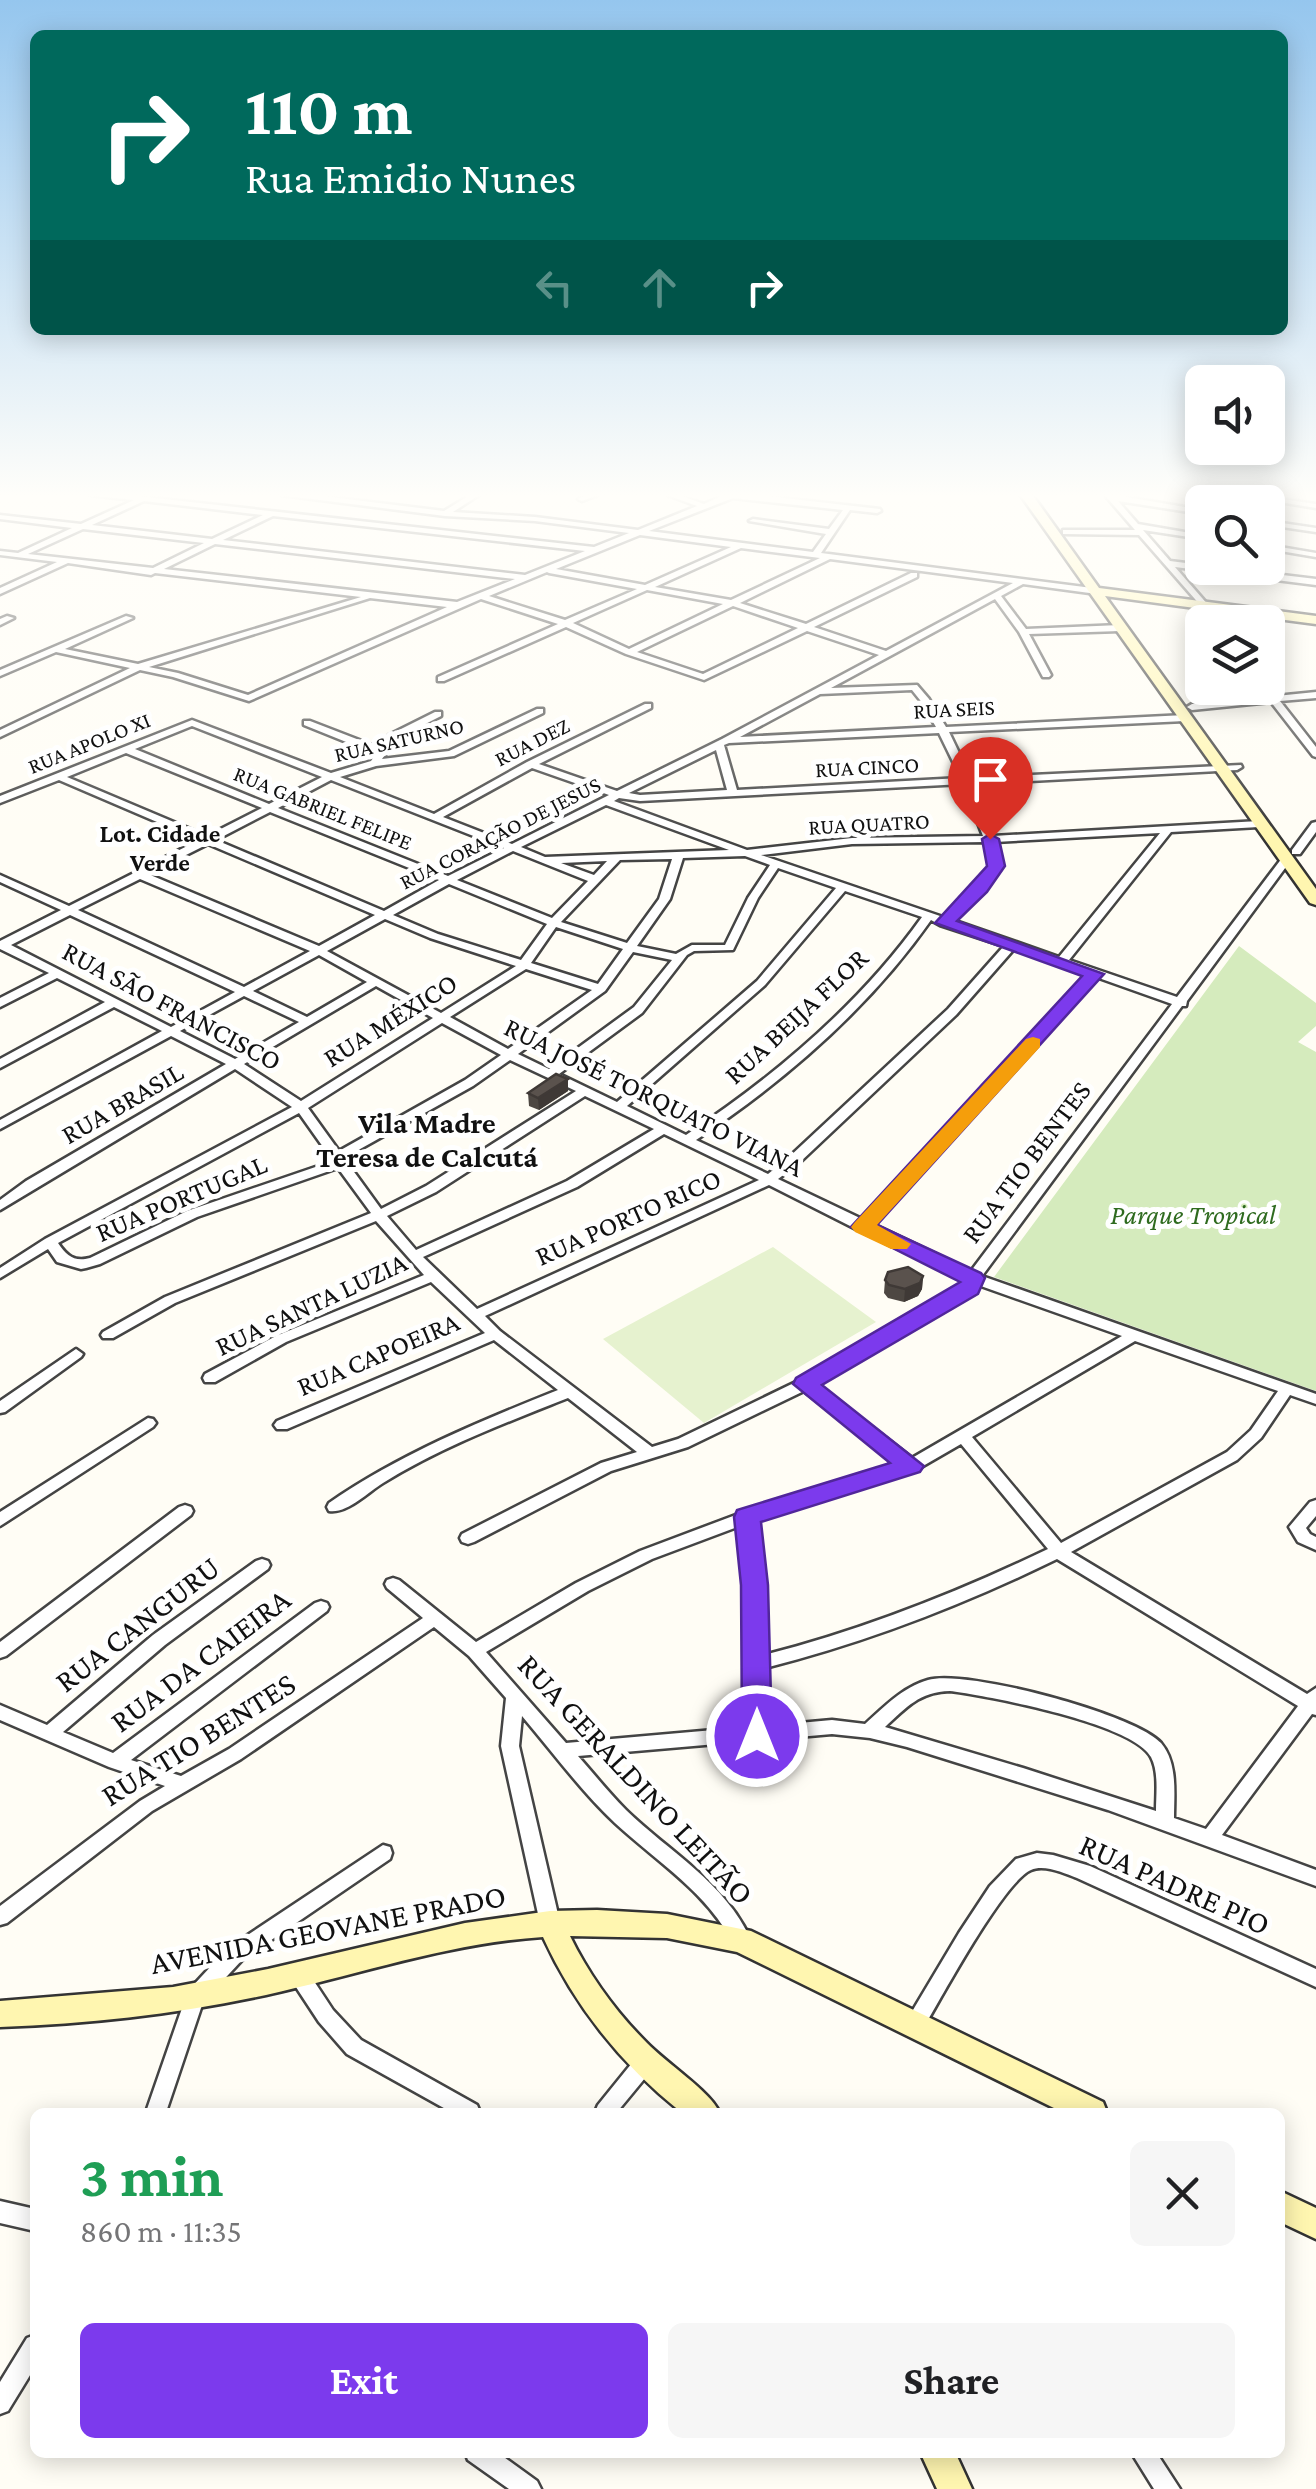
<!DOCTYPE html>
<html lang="en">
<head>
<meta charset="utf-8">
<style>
	:root { --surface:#fff; --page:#f6f6f6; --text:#202124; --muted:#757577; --accent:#7c3aed }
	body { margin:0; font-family:"Crimson Pro",serif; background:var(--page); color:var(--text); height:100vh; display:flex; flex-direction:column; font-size:38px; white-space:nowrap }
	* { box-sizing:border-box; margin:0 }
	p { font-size:32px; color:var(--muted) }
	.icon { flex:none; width:55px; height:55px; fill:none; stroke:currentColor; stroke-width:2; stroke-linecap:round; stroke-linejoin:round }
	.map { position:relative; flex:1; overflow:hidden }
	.side { position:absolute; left:30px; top:2108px; width:1255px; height:350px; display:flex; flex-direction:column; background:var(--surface); border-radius:15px; box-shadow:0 5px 25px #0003 }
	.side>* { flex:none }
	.top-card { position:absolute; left:30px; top:30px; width:1258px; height:305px; border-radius:15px; box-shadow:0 5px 25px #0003; background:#00695c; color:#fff; overflow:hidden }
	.fabs { position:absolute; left:1185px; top:365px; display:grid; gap:20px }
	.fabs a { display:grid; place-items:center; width:100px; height:100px; border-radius:15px; background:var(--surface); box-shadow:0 5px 25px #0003; font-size:50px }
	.pin { position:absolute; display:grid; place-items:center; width:85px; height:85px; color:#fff; margin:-102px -42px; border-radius:50% 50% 50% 0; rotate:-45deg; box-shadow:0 0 10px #0007 }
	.pin .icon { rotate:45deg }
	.me { position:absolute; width:110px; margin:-55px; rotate:0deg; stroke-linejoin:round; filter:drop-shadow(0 0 8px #0008) }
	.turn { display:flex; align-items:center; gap:35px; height:210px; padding:0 50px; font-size:45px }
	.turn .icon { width:130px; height:130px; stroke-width:2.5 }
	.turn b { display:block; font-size:70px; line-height:85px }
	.lanes { display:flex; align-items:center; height:95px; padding:0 50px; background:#0003; justify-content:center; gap:50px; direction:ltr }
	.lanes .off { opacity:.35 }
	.round { display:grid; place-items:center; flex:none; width:105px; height:105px; border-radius:15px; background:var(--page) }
	.overview { display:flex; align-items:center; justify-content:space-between; height:170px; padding:0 50px }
	h1 { font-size:60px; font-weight:700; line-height:75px; color:#1e9e55 }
	.cta { display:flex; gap:20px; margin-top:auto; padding:20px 50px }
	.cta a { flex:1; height:115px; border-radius:15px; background:var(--accent); color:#fff; font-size:40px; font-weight:700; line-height:115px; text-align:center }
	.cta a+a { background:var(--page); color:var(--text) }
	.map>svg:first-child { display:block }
	.green { fill:#d5ebbd }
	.pitch { fill:#e6f2cf }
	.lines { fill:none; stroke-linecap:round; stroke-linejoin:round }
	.street-casing { stroke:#444; stroke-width:5 }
	.secondary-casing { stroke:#333; stroke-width:5 }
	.street { fill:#fff; fill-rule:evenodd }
	.secondary { fill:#fff6b0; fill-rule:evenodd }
	.wall { fill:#4d4742 }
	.shaded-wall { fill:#3f3936 }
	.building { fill:#5a524d; stroke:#3f3936; stroke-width:2.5 }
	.route { fill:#7c3aed; stroke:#51269a; stroke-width:2.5 }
	.slow { fill:#f59e0b }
	.labels { text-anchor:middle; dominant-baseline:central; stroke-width:10; stroke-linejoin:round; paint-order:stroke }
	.far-street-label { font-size:22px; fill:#111; stroke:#fff }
	.far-neighbourhood-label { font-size:25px; font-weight:bold; fill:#111; stroke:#fff }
	.street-label { font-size:28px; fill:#111; stroke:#fff }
	.park-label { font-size:28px; font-style:italic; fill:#2f6b1f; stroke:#fff }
	.neighbourhood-label { font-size:30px; font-weight:bold; fill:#111; stroke:#fff }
	.near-street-label { font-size:32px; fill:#111; stroke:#fff }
</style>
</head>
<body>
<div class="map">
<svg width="1316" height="2489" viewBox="0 0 1316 2489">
	<rect width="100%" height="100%" fill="#fffdf5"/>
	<path class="green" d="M1239 946 1316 1003V1026L1298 1042 1316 1052V1391L994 1277Z"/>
	<path class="pitch" d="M773 1247 876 1322 704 1423 603 1339Z"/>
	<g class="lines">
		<g class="street-casing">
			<path id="street" d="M86 493H109L594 547 629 533 535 521 445 516 281 495 277 493H298L444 511 473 493H482L453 512 535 517 638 530 697 506 662 493H673L704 504 728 493H741L880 509 881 511 877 513 850 510 821 553 1100 589 1101 591 1097 594 1023 584 1001 596 1026 629 1120 625 1124 628 1120 631 1029 634 1051 675 1049 677H1043L1019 632 995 599 831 688 917 685 929 699 946 727 1185 715 1190 718 1185 721 949 732 971 778 1241 765 1242 767 1237 770 973 784 993 836 1259 821 1264 824 1259 827 1171 832 1069 960 1177 997 1282 858H1290L1291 860 1187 1001 1186 1006H1182L982 1276 1316 1394V1404L1290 1395 1261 1438 1237 1460 1071 1552 1307 1694 1316 1688V1715L1312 1714 1222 1835 1316 1870V1886L1108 1810 907 1747 870 1738 832 1734 764 1740 757 1743 751 1741 578 1756C594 1774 609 1793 626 1810 669 1852 725 1882 751 1940L748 1946 741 1948 734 1946C710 1894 656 1861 615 1823 581 1791 552 1751 522 1716L519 1746 560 1923 557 1929 550 1931 543 1929 540 1923 501 1746 506 1698 469 1656 434 1627 241 1759 152 1811 7 1923 0 1925V1906L140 1801 165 1786 109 1767 0 1720V1705L47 1725 153 1635 256 1561 262 1559 268 1561 270 1565 268 1569 165 1645 63 1732 113 1753 315 1603 321 1601 327 1603 329 1607 327 1611 131 1760 181 1776 229 1749 423 1618 387 1588 385 1584 387 1580 393 1578 399 1580 476 1642 576 1583 640 1551 741 1513 898 1464 804 1391 688 1447 611 1471 474 1542 468 1544 462 1542 460 1538 462 1534 601 1463 637 1452 568 1398C505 1423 441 1447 383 1483 368 1492 347 1514 329 1511L327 1507 329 1503C400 1454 478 1422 558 1390L494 1340 287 1429H277L274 1425 277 1421 485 1333 431 1282 286 1342 215 1382H205L203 1378 205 1374 276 1336 424 1275 376 1221 175 1303 113 1338H103L101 1335 103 1332 165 1297 371 1213 338 1168 197 1217 100 1264 86 1268 81 1269 57 1262 48 1249 0 1278V1268L45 1239 292 1107 235 1069 0 1210V1200L26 1181 226 1064 171 1036 0 1129V1120L162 1031 114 1007 0 1068V1059L105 1002 57 978 0 1007V998L49 973 0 949V941L61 910 0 882V875L69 906 199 840 59 780 0 803V796L192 720 331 773 371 761 376 754 304 725V721H310L380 748 389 735 435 712H441V716L396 739 382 759 449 751 537 709H543V713L454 756 376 766 340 777 434 814 527 762 645 704H651V708L539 764 617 791 722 739 879 655 807 631 704 680 626 654 566 627 444 681H438V677L558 624 481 599 249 701 173 677 140 670 0 737V730L130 668 56 652 0 676V670L126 616 133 618 65 649 138 664 361 597 155 573 151 575 68 563 0 594V588L57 562 0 555V551L18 553 72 528 0 519V515L81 524 134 500 90 495ZM733 498 843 510 829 529 753 519 749 521 826 534 813 552 649 531ZM144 501 263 515 212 539 92 525ZM273 516 585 551 525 575 223 540ZM83 529 204 543 153 568 28 554ZM640 535 731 547 645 585 556 569ZM215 544 515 579 457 602 164 569ZM741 548 820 558 731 600 655 587ZM830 559 1013 583 886 651 814 627 917 577V573H911L806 624 740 603ZM547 572 549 573 637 589 565 620 489 596ZM647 590 723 604 629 649 573 623ZM370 598 447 607 248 695 178 673 149 667ZM733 606 798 628 703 674 637 652ZM912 690 920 700 936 727 740 737 820 694ZM192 726 322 777 269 804 135 749ZM939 733 961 778 737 790 724 745 729 743ZM716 750 727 790 640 795 629 793ZM126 753 262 808 207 836 67 777ZM532 768 609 795 512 844 443 817ZM331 780 504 848 448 876 278 808ZM963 784 983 836 852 838 747 850 614 801 619 798 640 801ZM606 805 729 850 545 857 521 847ZM270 812 439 880 384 911 216 840ZM1160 833 1059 957 953 920 1001 866 995 842ZM985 842 991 866 943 917 761 855 852 844ZM208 844 375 915 319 946 148 874ZM513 851 588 881 552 918 457 880ZM745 856 770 865 748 898 725 945H692L676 954 637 946 670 899 683 858ZM672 859 659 899 627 943 561 922 620 860ZM607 861 594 875 561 863ZM778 868 836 888 757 981 617 1102 559 1074 642 1013 687 955 694 951 733 950 758 898ZM140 879 310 951 244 987 78 910ZM449 884 547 924 521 960 438 934 393 915ZM845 891 922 917C860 1004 775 1076 686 1135L627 1106 765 985ZM70 915 235 992 171 1027 11 945ZM385 919 430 938 516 966 441 1013 327 951ZM931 920 940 925 1004 946 948 1009 788 1158 768 1174 696 1140C785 1081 869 1008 931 920ZM556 927 623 949 598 984 531 963ZM1014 949 1087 974 862 1219 778 1179 798 1164 956 1015ZM633 952 672 960 634 1007 549 1069 518 1054 605 991ZM319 955 367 982 307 1017 253 991ZM526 969 592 990 508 1049 450 1017ZM1096 977 1172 1004 971 1271 873 1224ZM376 986 433 1018 301 1101 244 1064ZM244 996 299 1022 235 1059 180 1031ZM442 1023 501 1055 465 1080 339 1151 308 1108ZM510 1060 576 1091 426 1186 381 1209 344 1158 473 1086ZM585 1096 654 1129 567 1181 416 1250 387 1216 436 1192ZM299 1113 333 1161 187 1211 90 1258C74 1262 67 1256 58 1243ZM664 1134 759 1180 477 1309 423 1257 577 1187ZM769 1185 858 1230 965 1280 964 1286 800 1380 678 1439 652 1447 500 1331 485 1316ZM978 1285 1122 1336 912 1458 816 1384 975 1291ZM1135 1341 1278 1391 1251 1430 1227 1452 1061 1543 972 1437ZM961 1444 1048 1549C956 1593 863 1630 764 1655L763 1585 755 1520 916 1470ZM740 1526 747 1585 748 1727 566 1743 486 1652 588 1591 652 1559ZM1057 1559 1298 1706 1206 1829 1174 1818C1174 1794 1178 1763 1161 1743 1135 1714 966 1669 928 1680 903 1687 884 1707 865 1724L832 1720 766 1726 765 1668C867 1642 963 1605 1057 1559ZM950 1691C989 1696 1132 1723 1151 1757 1159 1772 1156 1794 1156 1811L1023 1768 885 1727C907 1707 919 1692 950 1691Z
				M592 493H603L582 501 578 499Z
				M1103 493 1202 510V514L1118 501 1138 524 1202 535V539L1143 530 1170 561 1202 565V568H1222L1316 579V585L1175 567 1223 622H1215L1139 535 1063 534V530H1135Z
				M1223 493H1242L1316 504V508Z
				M1268 521 1316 528V532L1268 525Z
				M1268 545 1316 553V557L1268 549Z
				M7 616 14 618 0 625V619Z
				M1268 686 1276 696 1316 692V698L1280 701 1316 747V757L1313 756 1271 702 1192 710 1187 707 1192 704 1267 697 1260 688Z
				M1316 822V832L1300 854H1292V850L1312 823Z
				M76 1349 83 1354 81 1357 5 1412 0 1413V1401Z
				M148 1418 153 1419 156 1423 153 1427 0 1526V1512Z
				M1316 1500V1516L1306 1528 1310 1534 1316 1537V1550L1298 1542 1289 1527 1310 1502Z
				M185 1505 191 1507 193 1511 191 1515 6 1656 0 1658V1642L179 1507Z
				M383 1845 390 1847 392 1853 390 1859 242 1960 203 2002 166 2112H146L188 1991 228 1948Z
				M1037 1853 1053 1855 1090 1866 1316 1969V1987L1077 1878C1064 1873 1044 1864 1031 1870 1003 1882 939 2002 921 2032L914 2035 907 2032 904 2026 907 2020 959 1933 990 1886 1016 1859Z
				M299 1966 306 1969 333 2010 361 2040 477 2105 480 2112H451L347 2054 319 2022 292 1981 289 1975 292 1969Z
				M643 2056 650 2058 653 2065 650 2072 617 2112H595L598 2105 636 2058Z
				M0 2201 35 2209V2231L0 2223Z
				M35 2335V2367L8 2411 0 2414V2382L27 2338Z
				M465 2452H497L537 2481 541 2489H509L468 2460Z
				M1131 2452H1156L1180 2489H1154Z"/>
		</g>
		<g class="secondary-casing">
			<path id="secondary" d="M1019 493H1031L1099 588 1316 616V624L1105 596 1316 889V905L1310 903Z
				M597 1910 667 1914 751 1931 1103 2102 1107 2112H1062L737 1952 667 1938 570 1936C589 1975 616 2012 647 2043 664 2061 712 2093 719 2112H681C621 2064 575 2007 543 1937 449 1943 357 1975 266 1995 178 2014 90 2024 0 2027V2001L173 1987 268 1969 465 1923 550 1911Z
				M1280 2191 1316 2208V2239L1280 2222Z
				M920 2452H955L972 2489H937Z"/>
		</g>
		<use href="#street" class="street"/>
		<use href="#secondary" class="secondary"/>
	</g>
	<path class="wall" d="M568 1091 539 1110 529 1106 528 1093Z
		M923 1276 922 1289 918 1296 904 1302 888 1298 884 1293 885 1280Z"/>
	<path class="shaded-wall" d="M568 1079V1091L539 1110 538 1098Z
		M923 1276 922 1289 918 1296 904 1302 905 1289Z"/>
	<path class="building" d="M556 1074 568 1079 538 1098 528 1093Z
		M908 1267 923 1276 920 1283 905 1289 889 1285 885 1280 888 1272Z"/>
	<linearGradient id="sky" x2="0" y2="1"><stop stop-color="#95c6ee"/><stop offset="0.59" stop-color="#fffefa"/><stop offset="1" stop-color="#fffefa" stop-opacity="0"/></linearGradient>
	<rect width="1316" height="841" fill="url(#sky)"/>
	<path class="route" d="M990 834 999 839 1005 866 987 892 957 921 1104 974 877 1225 981 1273 985 1278 978 1294 822 1385 924 1466 920 1472 761 1522 768 1585 772 1736 767 1745 757 1748 747 1745 742 1736 741 1585 734 1517 737 1510 890 1463 793 1384 796 1378 960 1282 851 1227 1082 976 935 923 987 866 982 839Z"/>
	<path class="slow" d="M1033 1037 1040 1039V1047L877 1225 911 1244 907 1249H891L855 1232 851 1227 855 1222 1026 1039Z"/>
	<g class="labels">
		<g class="far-street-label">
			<text transform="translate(954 709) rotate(-3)">RUA SEIS</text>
			<text transform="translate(399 740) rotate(-13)">RUA SATURNO</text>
			<text transform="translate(532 742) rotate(-27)">RUA DEZ</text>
			<text transform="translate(89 743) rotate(-22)">RUA APOLO XI</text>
			<text transform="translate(867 767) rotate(-3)">RUA CINCO</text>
			<text transform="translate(323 808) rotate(22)">RUA GABRIEL FELIPE</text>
			<text transform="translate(869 824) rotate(-3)">RUA QUATRO</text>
			<text transform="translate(500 833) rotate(-27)">RUA CORAÇÃO DE JESUS</text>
		</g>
		<g class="far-neighbourhood-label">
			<text x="160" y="833">Lot. Cidade<tspan x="160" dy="29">Verde</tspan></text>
		</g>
		<g class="street-label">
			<text transform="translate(172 1006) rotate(28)">RUA SÃO FRANCISCO</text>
			<text transform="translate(796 1016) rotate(-43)">RUA BEIJA FLOR</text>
			<text transform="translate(390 1020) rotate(-32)">RUA MÉXICO</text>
			<text transform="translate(654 1097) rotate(26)">RUA JOSÉ TORQUATO VIANA</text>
			<text transform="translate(122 1103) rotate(-30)">RUA BRASIL</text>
			<text transform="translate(1026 1162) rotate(-53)">RUA TIO BENTES</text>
			<text transform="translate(181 1198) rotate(-23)">RUA PORTUGAL</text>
			<text transform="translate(628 1217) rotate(-24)">RUA PORTO RICO</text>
			<text transform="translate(311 1304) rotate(-25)">RUA SANTA LUZIA</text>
			<text transform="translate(378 1354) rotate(-23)">RUA CAPOEIRA</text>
		</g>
		<g class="park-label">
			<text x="1193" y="1214">Parque Tropical</text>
		</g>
		<g class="neighbourhood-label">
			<text x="427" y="1122">Vila Madre<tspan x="427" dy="34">Teresa de Calcutá</tspan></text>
		</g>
		<g class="near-street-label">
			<text transform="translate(137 1624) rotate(-38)">RUA CANGURU</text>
			<text transform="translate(200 1660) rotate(-37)">RUA DA CAIEIRA</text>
			<text transform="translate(198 1739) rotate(-32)">RUA TIO BENTES</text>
			<text transform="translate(636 1779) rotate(47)">RUA GERALDINO LEITÃO</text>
			<text transform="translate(1175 1884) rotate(24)">RUA PADRE PIO</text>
			<text transform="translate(328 1929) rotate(-11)">AVENIDA GEOVANE PRADO</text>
		</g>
	</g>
</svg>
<div class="fabs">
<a><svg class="icon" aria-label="sound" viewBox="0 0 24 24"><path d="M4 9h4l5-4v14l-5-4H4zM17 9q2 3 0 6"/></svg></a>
<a><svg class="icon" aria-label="search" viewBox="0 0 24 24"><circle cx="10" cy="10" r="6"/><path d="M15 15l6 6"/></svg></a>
<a><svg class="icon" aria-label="layers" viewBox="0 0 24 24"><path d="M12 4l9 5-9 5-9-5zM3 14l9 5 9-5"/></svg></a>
</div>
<div class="pin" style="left:990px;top:839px;background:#d93025"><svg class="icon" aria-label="arrive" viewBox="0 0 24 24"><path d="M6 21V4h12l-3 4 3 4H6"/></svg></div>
<svg class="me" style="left:757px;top:1736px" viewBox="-20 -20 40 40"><circle r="17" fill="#7c3aed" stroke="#fff" stroke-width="3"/><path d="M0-11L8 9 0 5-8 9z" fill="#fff"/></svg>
<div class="top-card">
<div class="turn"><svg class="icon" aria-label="right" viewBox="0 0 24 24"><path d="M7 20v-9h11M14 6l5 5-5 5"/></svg><div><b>110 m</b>Rua Emidio Nunes</div></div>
<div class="lanes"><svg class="icon off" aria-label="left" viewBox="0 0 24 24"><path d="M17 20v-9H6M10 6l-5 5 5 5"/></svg><svg class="icon off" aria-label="ahead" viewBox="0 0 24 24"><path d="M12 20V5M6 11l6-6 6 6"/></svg><svg class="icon" aria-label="right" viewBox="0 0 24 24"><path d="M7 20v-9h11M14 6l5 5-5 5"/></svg></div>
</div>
<section class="side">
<div class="overview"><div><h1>3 min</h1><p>860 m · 11:35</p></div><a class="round"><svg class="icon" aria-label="close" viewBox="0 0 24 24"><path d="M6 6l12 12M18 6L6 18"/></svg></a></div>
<div class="cta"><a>Exit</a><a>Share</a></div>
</section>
</div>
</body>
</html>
